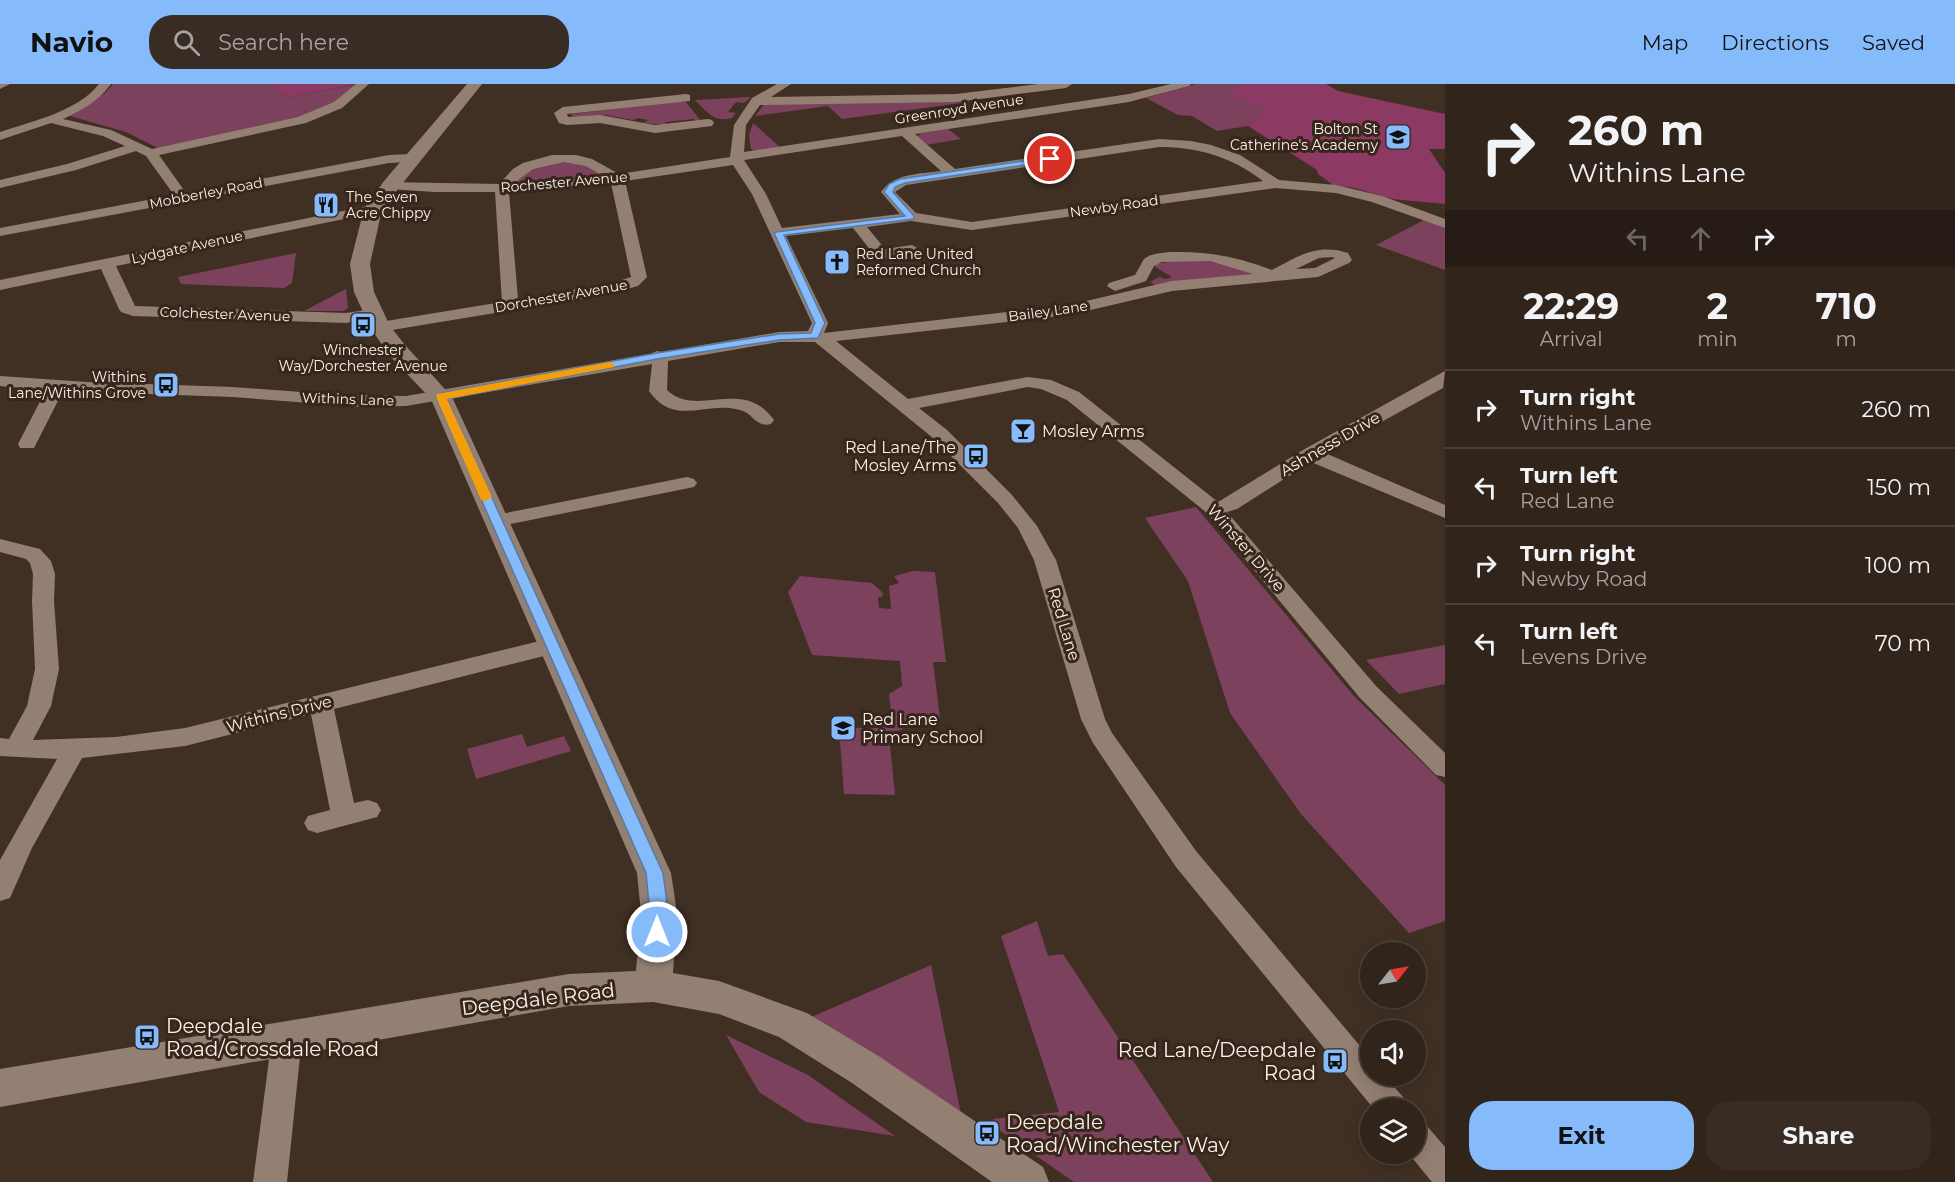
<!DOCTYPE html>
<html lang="en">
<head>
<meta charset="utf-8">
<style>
	:root { --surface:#30241b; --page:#382c24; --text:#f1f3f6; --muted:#a8a4a3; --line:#4b413a; --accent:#86bbfb }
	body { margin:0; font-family:Montserrat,sans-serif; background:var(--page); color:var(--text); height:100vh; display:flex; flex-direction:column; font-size:22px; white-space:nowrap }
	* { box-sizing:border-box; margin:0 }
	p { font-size:20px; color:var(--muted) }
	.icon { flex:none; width:33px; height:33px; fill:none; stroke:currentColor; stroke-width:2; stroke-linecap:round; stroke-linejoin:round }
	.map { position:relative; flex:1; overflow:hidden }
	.details { display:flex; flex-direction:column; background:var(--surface); width:510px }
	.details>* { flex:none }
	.banner { background:#30241b; color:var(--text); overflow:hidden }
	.needle { width:39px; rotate:59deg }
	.fabs { position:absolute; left:1360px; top:858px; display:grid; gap:12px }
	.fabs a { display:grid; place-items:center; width:66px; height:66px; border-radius:50%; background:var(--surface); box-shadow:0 3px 15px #0003,0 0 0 2px var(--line); font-size:30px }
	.pin { position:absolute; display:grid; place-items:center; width:51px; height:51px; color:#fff; margin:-26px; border:3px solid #fff; border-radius:50%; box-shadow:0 2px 6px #0007 }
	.me { position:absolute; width:66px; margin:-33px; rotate:0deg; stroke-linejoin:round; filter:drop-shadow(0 0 4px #0008) }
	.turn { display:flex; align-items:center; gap:21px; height:126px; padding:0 24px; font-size:27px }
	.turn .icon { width:78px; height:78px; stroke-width:2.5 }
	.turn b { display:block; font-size:42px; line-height:51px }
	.lanes { display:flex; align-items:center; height:57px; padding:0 24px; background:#0003; justify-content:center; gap:30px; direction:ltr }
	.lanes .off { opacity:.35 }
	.eta { display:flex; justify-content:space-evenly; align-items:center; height:102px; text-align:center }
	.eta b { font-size:36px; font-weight:700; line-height:42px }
	.action { display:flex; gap:12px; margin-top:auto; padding:12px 24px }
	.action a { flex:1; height:69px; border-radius:24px; background:var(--accent); color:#111; font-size:24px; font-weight:700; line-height:69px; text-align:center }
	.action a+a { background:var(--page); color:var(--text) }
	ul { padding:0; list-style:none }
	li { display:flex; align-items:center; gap:18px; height:78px; padding:0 24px; border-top:2px solid var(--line) }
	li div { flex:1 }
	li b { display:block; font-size:22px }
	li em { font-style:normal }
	header { display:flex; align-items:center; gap:36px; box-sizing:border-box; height:84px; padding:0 30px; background:var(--accent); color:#111 }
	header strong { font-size:28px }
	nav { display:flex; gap:33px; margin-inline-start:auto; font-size:21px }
	.search { width:420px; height:54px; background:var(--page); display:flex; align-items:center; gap:15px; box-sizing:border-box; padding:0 21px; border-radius:24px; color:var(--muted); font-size:22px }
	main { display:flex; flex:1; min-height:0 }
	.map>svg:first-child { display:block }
	.green { fill:#7c415d }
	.forest { fill:#8c3963 }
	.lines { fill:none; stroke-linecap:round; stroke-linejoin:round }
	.minor { fill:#948073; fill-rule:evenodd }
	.tertiary { fill:#948073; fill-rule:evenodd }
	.route { fill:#86bbfb; stroke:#577aa3; stroke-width:1.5 }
	.slow { fill:#f59e0b }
	.labels { text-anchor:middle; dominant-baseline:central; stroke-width:6; stroke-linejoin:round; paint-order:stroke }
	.far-street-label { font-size:14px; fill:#fcf0e9; stroke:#36261b }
	.far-poi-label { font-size:14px; fill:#fcf0e9; stroke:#36261b; text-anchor:end }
	.poi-label { font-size:16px; fill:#fcf0e9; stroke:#36261b; text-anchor:start }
	.street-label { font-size:16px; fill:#fcf0e9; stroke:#36261b }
	.near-street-label { font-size:20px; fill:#fcf0e9; stroke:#36261b }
	.near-poi-label { font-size:20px; fill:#fcf0e9; stroke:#36261b; text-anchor:start }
</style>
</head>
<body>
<header>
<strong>Navio</strong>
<div class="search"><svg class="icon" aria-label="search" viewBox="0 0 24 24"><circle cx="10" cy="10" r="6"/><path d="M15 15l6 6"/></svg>Search here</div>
<nav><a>Map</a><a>Directions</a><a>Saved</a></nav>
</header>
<main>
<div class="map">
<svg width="1445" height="1098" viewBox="0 0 1445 1098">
	<rect width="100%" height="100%" fill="#403024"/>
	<path class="green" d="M113 0H271L289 14 356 0 336 18 304 32 158 64 126 48 70 32 105 9Z
		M1196 0H1244L1237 1 1267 26 1248 42 1217 47 1192 32 1178 31 1146 14Z
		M751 13 744 19 736 18 728 28 736 29 732 34C714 39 707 28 695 16Z
		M964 15 969 18 842 35 828 22 755 32 766 18Z
		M682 17 686 18 701 37 697 38 694 35 665 38 667 41 644 39 648 36 638 34 633 36 606 31 574 34 571 30Z
		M753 39 782 65 754 67 751 65 749 51Z
		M948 45 961 55 926 61 917 53 921 49Z
		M560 77 585 79 607 91 512 99 529 84Z
		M1424 136 1445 144V186L1376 161Z
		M296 169 292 199 284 204 181 200 178 193Z
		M1194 174 1234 182 1255 190 1158 203 1150 198 1159 193 1166 195 1172 193 1155 183 1156 180Z
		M346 205 348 224 343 227H304Z
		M1196 423 1353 611 1445 701V837L1409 849 1301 730 1230 629 1188 497 1145 434Z
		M913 487 935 488 946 578H933L940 634H925L894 649 889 650 895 711 844 710 839 644H878L892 637 889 610 902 602 900 577 812 571 788 508 800 492 872 499 883 509 882 513H878L879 524 891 525 889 502 899 499 894 492Z
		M1445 561V600L1399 610 1366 576Z
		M522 650 527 663 564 652 571 667 476 695 467 665Z
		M1037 837 1048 872 1063 870 1213 1098H1074L996 1044 993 1035 1059 1028 1001 852Z
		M931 881 966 1055 793 941Z
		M726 951 808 991 895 1052 806 1038 759 1008Z"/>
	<path class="forest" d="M271 0H355L289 14Z
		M1244 0H1326L1338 7 1445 30V65H1429L1445 89V120L1392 115 1354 104 1333 101 1318 90 1317 86 1248 42 1266 25 1231 13 1237 1Z"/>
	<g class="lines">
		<path class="minor" d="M0 0H10L0 5Z
			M99 0H111C98 18 82 26 63 35L111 46 152 65 298 33 334 18 356 0H369L342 24 306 39 159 71 186 109 389 71 412 70 419 74 412 78 389 79 0 152V144L174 111 146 72 136 67 76 86 0 104V96L67 80 125 62 103 52 51 39 0 56V48C32 37 77 28 99 0Z
			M777 0H791L771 13 956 10 1038 0H1072L1066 4 956 18 760 21 746 41 744 68 1129 10 1171 0H1191L1189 2 1129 18 915 50 955 85 1159 55 1191 57 1211 61 1240 71 1279 96 1336 101 1382 112 1445 135V144L1372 118 1336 109 1275 104 972 146 911 137 867 143 885 165 912 161 919 165C912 173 886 176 876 173L853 144 786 152 828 239 824 249 1069 221 1172 197 1253 190 1210 177 1162 178 1154 182 1146 197 1115 207 1107 202 1109 199 1135 191 1144 175C1152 169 1161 169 1171 168 1208 167 1238 173 1272 186 1298 172 1318 159 1348 169L1352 176 1349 179 1318 193 1172 207 1069 231 836 257 908 315 1028 293 1051 296 1079 308 1218 418 1303 366 1445 287 1443 304 1325 369 1445 421V434L1311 378 1237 425 1227 428 1376 602 1445 669V693L1436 691 1360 614 1207 429 1067 316 1041 305 1028 303 919 324 947 346 1012 411 1037 442 1056 476 1105 635 1112 649 1196 767 1371 975V992H1385L1403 1013 1408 1024H1373L1176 783 1093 659 1081 635 1034 476 1018 444 998 419 933 354 815 258H779L668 277 667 306C697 335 743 292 774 336L771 340C756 344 753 329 740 326 707 316 675 344 649 307L652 280 406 322 362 323 233 313 63 307 34 364H20L18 360 46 306 0 302V292L87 298 233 303 341 311 406 312 650 270 657 267 662 268 779 248 808 247 812 239 752 110 733 81 625 97 647 193 638 202 609 210 380 248 372 243 380 238 502 218 495 108H434L390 105 385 104 383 101 385 98 499 100 513 85 523 79 552 71H576L592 75 619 90 730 73 734 41 752 14ZM902 52 941 87C920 90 894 89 881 108L900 130 782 144 766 110 744 76ZM1159 63C1198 63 1232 73 1263 97L972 138 916 129 895 108 906 101ZM564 78 586 82 603 92 513 100 533 85ZM611 99 631 193 609 200 518 215 509 108ZM1332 173 1335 174 1315 184 1296 185 1319 174Z
			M686 10 690 11V17L567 30 568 33 600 31 655 41 708 35 712 36 714 39 712 42 655 49 600 39 567 41 559 39 554 29 563 23Z
			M373 121 378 122 380 125 378 128 116 182 135 222 346 229 373 225 379 227 381 230 379 233 346 239 133 232 121 228 119 225 101 185 0 206V196Z
			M687 393 694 395 697 399 694 403 496 443 489 441 486 437 489 433 496 431Z
			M0 455 40 465 51 477 55 490 54 517 59 585 51 622 33 656 116 653 185 644 552 554 560 557 563 562 560 567 552 570 334 625 354 719 368 716 377 719 381 726 377 733 317 749 308 746 304 739 308 732 330 726 311 630 185 662 82 674 32 764 10 814 0 817V776L57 675 0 672V654L9 655 27 622 35 585 32 517 33 490 30 479 26 475 0 468Z
			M287 939 298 943 302 953 287 1098H253L272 953 276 943Z
			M1416 1037 1427 1042 1445 1063V1098H1432L1409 1070H1416Z"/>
		<path class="tertiary" d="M467 0H482L382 125 370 180 374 208 390 242 405 261 452 313 671 789 677 829 673 889 719 897 807 929 880 973 1043 1083 1049 1098H992L852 999 779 953 719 930 653 918 569 922 0 1023V985L569 890 636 887 641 829 637 789 431 315 389 271 370 243 354 208 350 180 364 125 384 97Z"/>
	</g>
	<path class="route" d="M1050 73 1054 75 1052 77 905 99 895 103 893 108 914 132V135L784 151 825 239 818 254 779 256 657 275 447 315 663 789C665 808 672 834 663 853L657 855 651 853 649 848 650 830 646 789 436 313 441 309 657 269 779 250 811 249 815 239 774 149 776 148 905 132 884 108 889 100 900 95Z"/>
	<path class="slow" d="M610 278 615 281 614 283 447 315 492 413 486 417 481 416 436 313 437 310Z"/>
	<defs>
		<g id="school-square" transform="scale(1.35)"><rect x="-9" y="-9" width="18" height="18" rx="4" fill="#86bbfb" stroke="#36261b"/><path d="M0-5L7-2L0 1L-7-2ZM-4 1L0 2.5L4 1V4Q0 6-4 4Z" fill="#111"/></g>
		<g id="restaurant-square" transform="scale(1.35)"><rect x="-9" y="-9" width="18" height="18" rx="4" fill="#86bbfb" stroke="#36261b"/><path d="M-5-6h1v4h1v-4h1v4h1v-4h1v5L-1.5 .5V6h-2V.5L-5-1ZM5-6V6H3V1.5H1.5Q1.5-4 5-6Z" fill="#111"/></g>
		<g id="church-square" transform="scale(1.35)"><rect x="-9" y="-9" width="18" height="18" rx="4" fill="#86bbfb" stroke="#36261b"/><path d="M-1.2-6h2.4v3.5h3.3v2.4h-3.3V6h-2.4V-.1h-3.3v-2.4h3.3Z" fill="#111"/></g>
		<g id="bus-square" transform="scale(1.35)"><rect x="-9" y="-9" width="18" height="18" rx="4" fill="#86bbfb" stroke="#36261b"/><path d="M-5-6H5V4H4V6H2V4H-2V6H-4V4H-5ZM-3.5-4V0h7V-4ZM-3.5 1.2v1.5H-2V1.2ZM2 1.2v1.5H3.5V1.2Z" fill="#111"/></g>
		<g id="bar-square" transform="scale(1.35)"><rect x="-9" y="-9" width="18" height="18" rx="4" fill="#86bbfb" stroke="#36261b"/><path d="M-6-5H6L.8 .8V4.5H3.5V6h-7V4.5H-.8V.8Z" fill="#111"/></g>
	</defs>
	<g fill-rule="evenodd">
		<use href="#school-square" x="1398" y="53"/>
		<use href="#restaurant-square" x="326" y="121"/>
		<use href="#church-square" x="837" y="178"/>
		<use href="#bus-square" x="363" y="241"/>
		<use href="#bus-square" x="166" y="301"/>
		<use href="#bar-square" x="1023" y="347"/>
		<use href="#bus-square" x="976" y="372"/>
		<use href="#school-square" x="843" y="644"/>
		<use href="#bus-square" x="147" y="953"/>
		<use href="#bus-square" x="1335" y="977"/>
		<use href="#bus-square" x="987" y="1049"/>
	</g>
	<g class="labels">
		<g class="far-street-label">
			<text transform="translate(959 25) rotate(-9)">Greenroyd Avenue</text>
			<text transform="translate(564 98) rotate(-5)">Rochester Avenue</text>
			<text transform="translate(206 109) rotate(-11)">Mobberley Road</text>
			<text transform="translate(1114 122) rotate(-8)">Newby Road</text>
			<text transform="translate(187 163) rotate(-12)">Lydgate Avenue</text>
			<text transform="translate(561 212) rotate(-10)">Dorchester Avenue</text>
			<text transform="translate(1048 227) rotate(-8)">Bailey Lane</text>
			<text transform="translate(225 230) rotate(2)">Colchester Avenue</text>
			<text transform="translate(348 315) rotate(2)">Withins Lane</text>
		</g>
		<g class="far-poi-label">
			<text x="1378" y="45">Bolton St<tspan x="1378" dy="16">Catherine's Academy</tspan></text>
			<text x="346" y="113" text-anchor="start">The Seven<tspan x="346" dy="16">Acre Chippy</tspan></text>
			<text x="856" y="170" text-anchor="start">Red Lane United<tspan x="856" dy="16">Reformed Church</tspan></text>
			<text x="363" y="266" text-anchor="middle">Winchester<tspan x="363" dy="16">Way/Dorchester Avenue</tspan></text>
			<text x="146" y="293">Withins<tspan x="146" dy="16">Lane/Withins Grove</tspan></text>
		</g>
		<g class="poi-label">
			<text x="1042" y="347">Mosley Arms</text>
			<text x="956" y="363" text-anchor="end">Red Lane/The<tspan x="956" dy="18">Mosley Arms</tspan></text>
			<text x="862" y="635">Red Lane<tspan x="862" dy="18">Primary School</tspan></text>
		</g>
		<g class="street-label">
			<text transform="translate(1330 360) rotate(-30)">Ashness Drive</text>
			<text transform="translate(1246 464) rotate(49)">Winster Drive</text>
			<text transform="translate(1064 540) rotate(73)">Red Lane</text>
			<text transform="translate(279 630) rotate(-14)">Withins Drive</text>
		</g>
		<g class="near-street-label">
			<text transform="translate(538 915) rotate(-7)">Deepdale Road</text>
		</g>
		<g class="near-poi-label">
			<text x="166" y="942">Deepdale<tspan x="166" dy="23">Road/Crossdale Road</tspan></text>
			<text x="1316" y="966" text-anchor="end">Red Lane/Deepdale<tspan x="1316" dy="23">Road</tspan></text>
			<text x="1006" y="1038">Deepdale<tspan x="1006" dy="23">Road/Winchester Way</tspan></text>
		</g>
	</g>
</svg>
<div class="fabs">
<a><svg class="needle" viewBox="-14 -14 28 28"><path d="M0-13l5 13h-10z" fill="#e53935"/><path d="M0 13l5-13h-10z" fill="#a8a4a3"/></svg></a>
<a><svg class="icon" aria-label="sound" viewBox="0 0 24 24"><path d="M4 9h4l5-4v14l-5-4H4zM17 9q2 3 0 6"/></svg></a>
<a><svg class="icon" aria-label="layers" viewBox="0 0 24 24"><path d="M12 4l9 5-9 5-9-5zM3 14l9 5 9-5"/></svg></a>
</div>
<div class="pin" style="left:1050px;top:75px;background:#d93025"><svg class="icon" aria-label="arrive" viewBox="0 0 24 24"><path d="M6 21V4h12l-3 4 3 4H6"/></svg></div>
<svg class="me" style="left:657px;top:848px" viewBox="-20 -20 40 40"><circle r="17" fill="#86bbfb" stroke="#fff" stroke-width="3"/><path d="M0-11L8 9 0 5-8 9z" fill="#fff"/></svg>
</div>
<section class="details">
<div class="banner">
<div class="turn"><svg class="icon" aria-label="right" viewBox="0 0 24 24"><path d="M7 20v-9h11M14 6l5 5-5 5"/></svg><div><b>260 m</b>Withins Lane</div></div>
<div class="lanes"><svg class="icon off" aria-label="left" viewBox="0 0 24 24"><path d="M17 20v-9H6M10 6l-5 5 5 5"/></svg><svg class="icon off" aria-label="ahead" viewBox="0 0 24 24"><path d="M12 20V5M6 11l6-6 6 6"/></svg><svg class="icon" aria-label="right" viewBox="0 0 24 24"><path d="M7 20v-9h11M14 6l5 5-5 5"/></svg></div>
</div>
<div class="eta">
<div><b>22:29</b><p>Arrival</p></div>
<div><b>2</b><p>min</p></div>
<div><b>710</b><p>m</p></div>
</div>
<ul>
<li><svg class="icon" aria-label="right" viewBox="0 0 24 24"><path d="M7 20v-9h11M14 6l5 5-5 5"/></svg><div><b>Turn right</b><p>Withins Lane</p></div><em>260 m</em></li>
<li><svg class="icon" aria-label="left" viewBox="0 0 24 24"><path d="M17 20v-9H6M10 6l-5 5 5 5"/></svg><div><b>Turn left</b><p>Red Lane</p></div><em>150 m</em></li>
<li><svg class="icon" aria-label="right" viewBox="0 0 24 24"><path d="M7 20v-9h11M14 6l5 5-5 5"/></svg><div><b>Turn right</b><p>Newby Road</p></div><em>100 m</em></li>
<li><svg class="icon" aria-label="left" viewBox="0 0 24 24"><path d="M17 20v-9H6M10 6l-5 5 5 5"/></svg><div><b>Turn left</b><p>Levens Drive</p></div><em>70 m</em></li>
</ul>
<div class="action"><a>Exit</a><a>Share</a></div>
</section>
</main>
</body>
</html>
